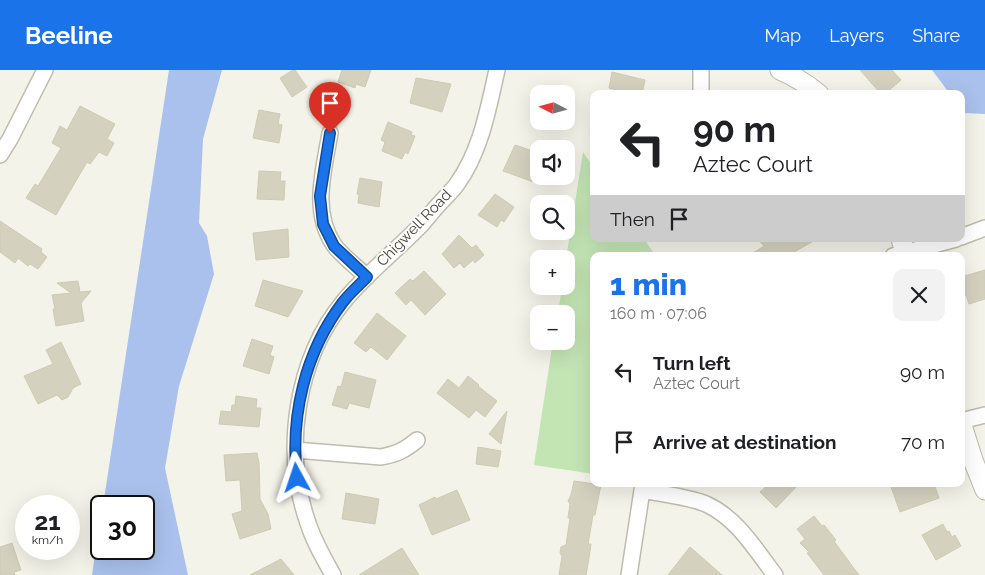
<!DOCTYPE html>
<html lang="en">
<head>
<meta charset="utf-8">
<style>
	:root { --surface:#fff; --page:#f2f2f2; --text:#202124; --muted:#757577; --accent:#1a73e8 }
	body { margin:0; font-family:Raleway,sans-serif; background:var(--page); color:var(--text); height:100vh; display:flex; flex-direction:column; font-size:19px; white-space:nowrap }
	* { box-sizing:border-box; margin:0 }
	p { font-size:16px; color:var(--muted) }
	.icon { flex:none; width:28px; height:28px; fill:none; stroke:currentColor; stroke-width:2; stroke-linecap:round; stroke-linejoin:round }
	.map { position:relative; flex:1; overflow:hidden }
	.side { position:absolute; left:590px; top:182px; width:375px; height:235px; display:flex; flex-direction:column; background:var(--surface); border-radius:10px; box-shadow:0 5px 20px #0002 }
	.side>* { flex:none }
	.guide { position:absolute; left:590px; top:20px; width:375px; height:152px; border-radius:10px; box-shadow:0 5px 20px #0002; background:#fff; color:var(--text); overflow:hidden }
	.needle { width:32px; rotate:276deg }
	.fabs { position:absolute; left:530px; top:15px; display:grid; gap:10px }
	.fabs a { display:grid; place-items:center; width:45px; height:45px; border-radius:10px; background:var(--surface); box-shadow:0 5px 20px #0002; font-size:25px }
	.speed { position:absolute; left:15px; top:425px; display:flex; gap:10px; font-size:25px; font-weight:700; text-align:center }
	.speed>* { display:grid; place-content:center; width:65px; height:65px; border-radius:50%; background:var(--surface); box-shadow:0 5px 20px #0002; line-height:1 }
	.speed small { font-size:12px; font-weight:400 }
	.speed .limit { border:2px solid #111; border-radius:8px; background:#fff; color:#111 }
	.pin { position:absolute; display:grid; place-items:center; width:42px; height:42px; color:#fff; margin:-51px -21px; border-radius:50% 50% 50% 0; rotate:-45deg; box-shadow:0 0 5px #0007 }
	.pin .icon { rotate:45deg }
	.me { position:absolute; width:55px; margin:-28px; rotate:355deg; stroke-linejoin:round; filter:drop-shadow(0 0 4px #0008) }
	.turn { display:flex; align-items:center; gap:18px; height:105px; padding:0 20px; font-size:22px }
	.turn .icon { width:65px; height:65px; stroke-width:2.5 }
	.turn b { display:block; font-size:35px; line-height:42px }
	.then { display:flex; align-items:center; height:48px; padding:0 20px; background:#0003; gap:10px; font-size:19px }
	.round { display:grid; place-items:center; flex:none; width:52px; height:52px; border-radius:10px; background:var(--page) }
	.summary { display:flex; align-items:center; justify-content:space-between; height:85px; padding:0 20px }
	h1 { font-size:30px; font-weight:800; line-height:38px; color:var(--accent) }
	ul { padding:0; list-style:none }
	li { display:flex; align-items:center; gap:15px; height:70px; padding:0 20px }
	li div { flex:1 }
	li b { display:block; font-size:19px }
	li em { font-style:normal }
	header { display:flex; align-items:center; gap:30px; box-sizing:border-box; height:70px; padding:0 25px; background:var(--accent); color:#fff }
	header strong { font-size:24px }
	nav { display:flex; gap:28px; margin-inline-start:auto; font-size:18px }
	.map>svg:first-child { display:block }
	.green { fill:#c3e5b4 }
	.water { fill:#a9c1ec }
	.building { fill:#d4d1bf; stroke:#cfcab2 }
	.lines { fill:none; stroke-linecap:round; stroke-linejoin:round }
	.minor-casing { stroke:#bebcac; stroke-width:18 }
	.tertiary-casing { stroke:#bebcac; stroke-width:21 }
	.minor { stroke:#fff; stroke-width:15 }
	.tertiary { stroke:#fff; stroke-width:19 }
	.route-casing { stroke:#114b97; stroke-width:12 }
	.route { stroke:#1a73e8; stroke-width:9 }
	.labels { text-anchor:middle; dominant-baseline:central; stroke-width:4; stroke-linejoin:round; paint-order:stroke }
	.street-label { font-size:15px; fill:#464438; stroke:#fff }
</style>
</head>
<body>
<header>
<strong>Beeline</strong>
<nav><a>Map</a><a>Layers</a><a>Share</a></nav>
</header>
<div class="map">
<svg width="985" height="505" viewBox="0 0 985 505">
	<rect width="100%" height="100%" fill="#f3f3e9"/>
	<path class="green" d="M583 82 594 98V169H644L656 186H594V404L534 395 553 271H566V244H558L562 216H566V189Z"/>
	<path class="water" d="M169 0H222L203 69 199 153 207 166 214 204 179 316 165 398 188 505H92L101 445V479H144V436H103Z
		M932 0H985V44L964 43 961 39V24H950Z"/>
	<path class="building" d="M293 0H295L307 17 292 27 280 8Z
		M342 0H371L365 17 356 14 355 18 338 12Z
		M860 0H892L901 10 885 24H881Z
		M612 2 645 10 642 24H616L617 20 609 18Z
		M416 8 451 14 442 42 410 33Z
		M80 36 115 54 107 69 114 73 107 86 99 82 90 94 87 92 56 145 26 128 35 114 38 116 61 78 52 73 60 56 67 60Z
		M259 40 280 44 278 54 282 55 279 73 253 68Z
		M388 52 412 62 411 65 415 66 408 84 405 82 402 89 382 81 385 72 381 70Z
		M515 75 539 83V114L503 101Z
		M259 101 281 102 280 111H285L284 130 257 129Z
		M360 108 382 112 379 137 358 133 359 124H357Z
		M495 124 514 137 504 152 501 150 497 157 478 145Z
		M0 151 42 179 41 182 47 187 38 199 30 194 28 196 18 188 15 193 0 182Z
		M288 159 289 187 256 190 253 163Z
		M459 165 472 178 476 175 484 185 475 193 473 190 464 198 460 193 454 198 442 184Z
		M758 169H817L787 186H748L764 176Z
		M985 200V229L969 234 966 225H964L961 217V207Z
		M424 201 446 224 425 245 411 230 406 235 395 223 410 209 413 211Z
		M263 210 303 221 288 247 255 236Z
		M78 211 80 222 91 221 81 233 84 251 56 256 53 239H55L52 225 71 223 57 213Z
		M377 243 406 266 387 290 371 277 366 282 354 273Z
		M252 269 273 276 270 285 274 287 269 304 243 296Z
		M61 272 81 314 73 318 68 327 62 330 57 325 38 334 24 306 53 294 46 280Z
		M345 302 376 310 369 338 349 333 347 339 332 335 338 316 341 317Z
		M468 306 479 315 478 316 497 331 485 347 476 340 469 348 437 323 448 309 459 318Z
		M236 326 257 329 256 338H261L259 357 219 354 221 341 231 342 232 335H235Z
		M507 341 501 374 489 364Z
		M478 377 501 381 498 397 476 394Z
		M257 383 259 393 260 429 268 444 271 459 240 469 232 444 242 441 240 410 226 411 224 385Z
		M574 411 601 415 595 445H593L588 474H591L589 488 586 505H559L562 486 560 483 561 477 566 475 570 448H568L570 434 568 431 571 425Z
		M769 414H799L776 438 760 422Z
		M890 414H934L939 428 900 442Z
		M457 420 470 450 432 465 419 435 435 427 436 429Z
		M346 423 379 429 375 454 342 449Z
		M814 446 822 456 824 455 836 470 834 471 836 474 859 505H824L807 483 809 482 800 473 805 469 797 459Z
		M943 454 947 462 949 461 952 467 955 465 961 476 936 490 922 465Z
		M12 473 21 500 14 502 15 505H0V477Z
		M690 477 722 505H668Z
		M402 478 419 505H359Z
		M281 489 294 505H250Z"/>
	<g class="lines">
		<g class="minor-casing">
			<path id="minor" d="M701 24V0
				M330 63C324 100 311 141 334 175 340 184 358 198 367 207
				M0 85 10 69 45 0
				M961 167 985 158
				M893 186 956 169
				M961 351 985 345
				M295 380 381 387C397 384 405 380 417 370
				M642 420C661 424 689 427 706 434 737 448 755 479 775 505
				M333 505C323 487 313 470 307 450 283 380 296 289 344 231 367 203 397 180 422 154 429 146 435 138 442 131 447 125 453 120 457 114 481 81 488 39 497 0
				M629 505 643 414"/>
		</g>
		<g class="tertiary-casing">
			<path id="tertiary" d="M780 0C794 6 807 14 819 24
				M901 169 906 186
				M961 352 973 390 985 420"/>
		</g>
		<use href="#minor" class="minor"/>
		<use href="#tertiary" class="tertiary"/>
	</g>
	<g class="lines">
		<g class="route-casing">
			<path id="route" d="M297 408C290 346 305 282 343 232 350 223 359 215 367 207L334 176 323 154 320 126 330 63"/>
		</g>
		<use href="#route" class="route"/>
	</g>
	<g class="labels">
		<g class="street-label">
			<text transform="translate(414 158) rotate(-46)">Chigwell Road</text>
		</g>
	</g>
</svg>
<div class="fabs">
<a><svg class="needle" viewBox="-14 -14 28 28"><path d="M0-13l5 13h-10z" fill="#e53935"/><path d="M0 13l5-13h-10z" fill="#757577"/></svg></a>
<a><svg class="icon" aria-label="sound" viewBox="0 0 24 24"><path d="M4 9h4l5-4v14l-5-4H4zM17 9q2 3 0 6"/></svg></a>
<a><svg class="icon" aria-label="search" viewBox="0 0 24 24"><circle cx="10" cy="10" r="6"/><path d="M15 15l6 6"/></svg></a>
<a>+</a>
<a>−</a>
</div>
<div class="speed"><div>21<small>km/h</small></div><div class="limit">30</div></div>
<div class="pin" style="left:330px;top:63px;background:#d93025"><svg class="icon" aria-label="arrive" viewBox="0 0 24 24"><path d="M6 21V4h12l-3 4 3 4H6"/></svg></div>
<svg class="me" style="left:297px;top:408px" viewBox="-20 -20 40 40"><path d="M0-17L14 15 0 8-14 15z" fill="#1a73e8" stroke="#fff" stroke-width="4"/></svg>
<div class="guide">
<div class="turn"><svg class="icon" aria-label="left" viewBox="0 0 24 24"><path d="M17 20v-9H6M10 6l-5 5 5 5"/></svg><div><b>90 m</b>Aztec Court</div></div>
<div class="then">Then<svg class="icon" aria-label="arrive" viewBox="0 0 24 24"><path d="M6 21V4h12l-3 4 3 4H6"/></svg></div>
</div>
<section class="side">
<div class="summary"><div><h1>1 min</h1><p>160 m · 07:06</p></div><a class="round"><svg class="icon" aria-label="close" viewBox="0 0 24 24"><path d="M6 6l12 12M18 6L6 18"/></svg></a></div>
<ul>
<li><svg class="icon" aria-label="left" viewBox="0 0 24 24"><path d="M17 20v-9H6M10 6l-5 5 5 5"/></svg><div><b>Turn left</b><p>Aztec Court</p></div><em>90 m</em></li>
<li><svg class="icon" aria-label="arrive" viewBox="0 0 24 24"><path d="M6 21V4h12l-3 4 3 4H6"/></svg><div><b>Arrive at destination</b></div><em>70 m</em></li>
</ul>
</section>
</div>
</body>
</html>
